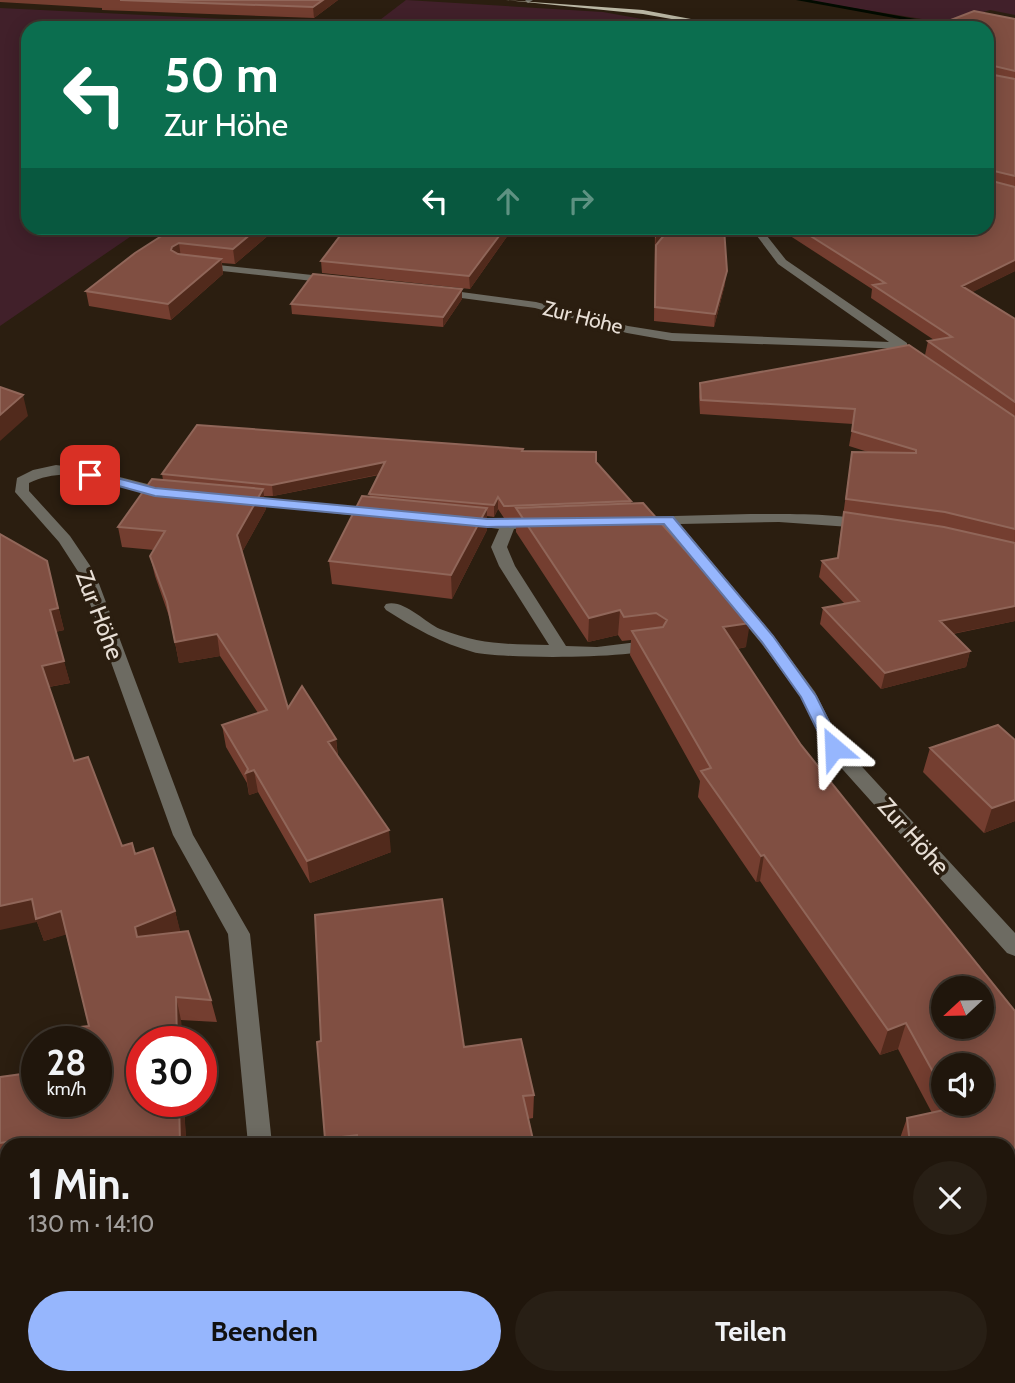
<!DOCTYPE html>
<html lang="de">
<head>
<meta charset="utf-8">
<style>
	:root { --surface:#20160c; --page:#281f15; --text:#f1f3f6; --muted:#a29f9d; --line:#3d352d; --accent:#96b6fd }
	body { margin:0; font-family:Cabin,sans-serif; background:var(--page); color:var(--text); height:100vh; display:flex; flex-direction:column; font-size:26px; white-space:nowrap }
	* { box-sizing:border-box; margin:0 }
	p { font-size:23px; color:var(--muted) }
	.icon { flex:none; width:38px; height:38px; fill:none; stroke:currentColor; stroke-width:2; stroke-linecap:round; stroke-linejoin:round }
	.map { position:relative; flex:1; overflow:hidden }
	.sheet { position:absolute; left:0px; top:1138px; width:1015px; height:247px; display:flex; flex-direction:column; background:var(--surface); border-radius:21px 21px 0 0; box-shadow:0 4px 18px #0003,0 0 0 2px var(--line) }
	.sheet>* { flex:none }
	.guide { position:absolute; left:21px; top:21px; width:973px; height:214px; border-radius:21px; box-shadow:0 4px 18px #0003,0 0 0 2px var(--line); background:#0b6e4f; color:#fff; overflow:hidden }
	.needle { width:46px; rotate:248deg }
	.buttons { position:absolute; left:931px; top:976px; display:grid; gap:14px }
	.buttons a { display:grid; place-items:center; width:63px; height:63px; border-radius:50%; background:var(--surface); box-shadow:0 4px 18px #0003,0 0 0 2px var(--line); font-size:35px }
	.speed { position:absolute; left:21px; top:1026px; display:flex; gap:14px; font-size:35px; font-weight:700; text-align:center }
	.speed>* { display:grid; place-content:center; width:91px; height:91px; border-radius:50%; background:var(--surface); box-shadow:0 4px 18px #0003,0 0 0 2px var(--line); line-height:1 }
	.speed small { font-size:18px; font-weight:400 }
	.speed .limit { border:10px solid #d22; background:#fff; color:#111 }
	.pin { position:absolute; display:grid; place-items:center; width:60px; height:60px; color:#fff; margin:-30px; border-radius:14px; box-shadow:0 4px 10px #0006 }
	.me { position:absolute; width:77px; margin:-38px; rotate:334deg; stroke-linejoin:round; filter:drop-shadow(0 0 5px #0008) }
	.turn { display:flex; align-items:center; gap:24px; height:147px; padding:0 28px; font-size:32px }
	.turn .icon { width:91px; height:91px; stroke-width:2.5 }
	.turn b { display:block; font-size:49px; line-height:60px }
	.lanes { display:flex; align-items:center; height:66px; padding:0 28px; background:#0003; justify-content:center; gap:35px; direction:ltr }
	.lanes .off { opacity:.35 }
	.round { display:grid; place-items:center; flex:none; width:74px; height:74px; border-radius:37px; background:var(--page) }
	.headline { display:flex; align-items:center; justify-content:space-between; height:119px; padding:0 28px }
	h1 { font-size:42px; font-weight:700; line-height:52px }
	.button { display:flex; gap:14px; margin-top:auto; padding:14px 28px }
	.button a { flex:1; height:80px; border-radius:42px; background:var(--accent); color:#111; font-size:28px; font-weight:700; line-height:80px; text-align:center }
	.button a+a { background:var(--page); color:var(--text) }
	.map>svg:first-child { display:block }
	.green { fill:#41202a }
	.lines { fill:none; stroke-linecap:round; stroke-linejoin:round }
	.stream { fill:#020b00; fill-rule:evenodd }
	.minor { fill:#6d6b62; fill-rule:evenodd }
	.major { fill:#bbb8a5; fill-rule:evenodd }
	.wall { fill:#743e30; fill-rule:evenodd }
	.shaded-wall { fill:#512a1c }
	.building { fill:#804f42; stroke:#906659; stroke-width:2; fill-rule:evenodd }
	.route { fill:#96b6fd; stroke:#6276a4; stroke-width:2 }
	.labels { text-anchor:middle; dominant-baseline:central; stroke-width:7; stroke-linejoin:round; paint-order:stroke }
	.far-street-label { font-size:21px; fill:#e8dfd6; stroke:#2b1e10 }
	.street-label { font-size:24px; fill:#e8dfd6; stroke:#2b1e10 }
</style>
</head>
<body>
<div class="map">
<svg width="1015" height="1383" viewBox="0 0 1015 1383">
	<rect width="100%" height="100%" fill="#2b1e10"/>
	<path class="green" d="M406 0 603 12 692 28H28V228H143L0 326V8L372 26Z
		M803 0H1015V15L990 10 947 23Z"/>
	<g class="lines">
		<path class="stream" d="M796 0H811L954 26 949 28Z"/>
		<path class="minor" d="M525 0H533L528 3Z
			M758 228H768L767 236 786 260 907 343V349L672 341 627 333 535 308 439 295 433 292 439 289 536 302 628 326 672 333 889 342 778 264 757 236Z
			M199 263 331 277 337 280 331 283 195 268V264Z
			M56 465 92 470 171 490 173 493 166 497C122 489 73 461 29 483V491L70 536 95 573 193 835 250 934 272 1144H248L228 934 173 835 79 573 59 542 15 492 17 478 33 470Z
			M243 496 378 510 385 514 378 518 238 503 236 500Z
			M750 514C772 514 858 512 871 524L864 528 779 522 680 524 773 635 815 692 842 745 1015 933V956L1007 953 827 752 801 697 761 643 664 525H637L630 521 637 517Z
			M466 517 508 521 544 520 546 523 544 526 514 529 507 547 515 566 566 646 597 647 654 640 662 645C649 660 496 659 473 652 441 643 414 628 386 610L384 607 386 604C404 599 424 622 440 629 481 645 506 644 549 645L499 566 491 547 499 529 461 524 459 521 461 518Z
			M0 1288 7 1290V1316L0 1314Z
			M116 1377H149L151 1383H118Z
			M319 1377H347L349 1383H321Z"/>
		<path class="major" d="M506 0 643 10 739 28H723L643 14Z"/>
	</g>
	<path class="wall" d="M0 0H338L314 18 102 10V8L0 2Z
		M1015 19V271L972 292 1015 319V621L953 634 970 651 966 667 881 689 820 624 823 608 845 604 819 577 822 561 837 558 852 452 871 453 849 446 853 424 700 414 699 397 700 383 956 377 925 355 928 341 934 340 871 298 872 289 778 228H987V28Z
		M174 228H277L235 264 222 263 223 274 171 320 89 306 86 291Z
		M513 228 470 289 322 273 321 261Z
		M655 228H724L725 284 714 327 654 321Z
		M462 289V299L443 327 292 314 291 304Z
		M523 451 596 462 631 501V503L746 647 737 649 801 745 1015 1011 1014 1383H835L836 1377H1008V1144H898L907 1118 932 1113 898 1049 880 1055 760 881 756 882 698 797 700 781 630 655 631 640 622 641 618 635 588 642 516 532V518H504L498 509 494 517 487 516V530L452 599 332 584 329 561 370 497 369 494 379 475 273 496H264L266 509 242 552 288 708 336 739 338 756 391 852 310 883 258 792 249 795 247 783 226 747 222 725 258 713 220 656 179 663 171 622 155 576 150 556 154 550 122 547 118 527 163 480 162 474ZM943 1066 982 1104H943Z
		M47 561 64 630 55 632 70 683 49 687 74 761 122 846 135 854 175 911 180 932 211 1000 217 1022 181 1020 182 1041H142V1101H184L186 1144H7V1166L0 1167V1077L37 1101 89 1026 66 934 44 941 37 922Z
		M1015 740V821L984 833 923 772 930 748Z
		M464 1047 534 1095 533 1118 528 1119 534 1144H326L325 1139Z"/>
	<path class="shaded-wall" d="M323 0H338L314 18 313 7Z
		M258 228H277L235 264 233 249Z
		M505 228H513L470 289 469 276Z
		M670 228 669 240 655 249 656 236Z
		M179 243 181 258 171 250 172 247Z
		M221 259 223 274 171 320 168 304Z
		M1015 260V271L959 299 962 286Z
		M727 271 725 284 714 327 715 314Z
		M462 289V299L443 327V317Z
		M23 395 28 416 0 441V415Z
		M385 462 386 473 273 496 272 485Z
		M263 489 266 509 240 556 237 535Z
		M498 497V509L494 517V505Z
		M487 508V530L452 599 451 575Z
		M47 561 64 630 55 632 50 610Z
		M1015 606V621L936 637 940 621Z
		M620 610 618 635 588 642 589 618Z
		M750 623 746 647 720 652 723 627Z
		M217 634 220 656 179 663 175 642Z
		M970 651 966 667 881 689 885 673Z
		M64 661 70 683 48 687 42 666Z
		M336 739 338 760 328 742Z
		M254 770 258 792 249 795 246 773Z
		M1015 800V821L984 833 992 808Z
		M389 830 391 852 310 883 307 861Z
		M764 855 760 881 756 882 761 856Z
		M32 899 61 911 68 934 44 941 37 922 0 930V906Z
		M175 911 181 934 141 949 135 927Z
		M176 997 181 1020 182 1041H177Z
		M906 1023 898 1049 880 1055 888 1030Z
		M179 1101H184L186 1144H180Z"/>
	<path class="building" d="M120 0H323L313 7Z
		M974 11 1015 19V71L990 65 987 68V28H930Z
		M987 69 989 74 1015 79V176L990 170 987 172 988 180 1015 187V260L962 286 1015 319V402L928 341 952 337 873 285 885 283 798 228H987Z
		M174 228H258L233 249 179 243 172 247 171 250 178 254 221 259 168 304 86 291 135 253Z
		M346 228H505L469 276 321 261Z
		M656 228H724L727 271 715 314 655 307 656 245 670 228 656 236Z
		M313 274 462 289 443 317 291 304Z
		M909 345 1015 417V529L945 512 846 499 852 452 916 453V450L852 431 855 409 701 400 700 383Z
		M0 387 23 395 0 415Z
		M197 425 523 449 522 451 596 452V462L631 501 508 506H504L498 497 494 505 369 494 385 462 272 485 162 474Z
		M152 479 263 489 237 535 288 708 302 686 336 739 328 742 389 830 307 861 254 770 246 773 248 769 222 725 267 710 217 634 175 642 167 602 150 556 165 531 118 527Z
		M362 496 487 508 451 575 329 561Z
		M643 503 750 623 723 627 801 745 1015 1011V1369L1014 1383H840L841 1377H1008V1144H910L907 1118 953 1108 951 1104H982V1066H943V1090L906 1023 888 1030 764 855 761 856 701 771 711 768 632 631 663 627 667 620 656 613 624 617 620 610 589 618 516 508ZM943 989H982V1027H943Z
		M844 512 944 527 1015 543V606L940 621 970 651 885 673 823 608 859 601 822 561 838 558Z
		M0 534 47 561 58 608 50 610 64 661 42 666 74 761 88 757 122 846 132 843 135 854 153 848 175 911 135 927 137 937 188 931 211 1000 176 997 177 1041H142V1101H179L180 1144H39V1137L0 1143V1077L37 1072V1101H96V1041H52L54 1030 89 1026 61 911 36 919 32 899 0 906Z
		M998 725 1015 740V800L992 808 930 748Z
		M442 899 464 1047 521 1039 534 1095 523 1096 534 1144H358L357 1135 325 1139 317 1042 321 1041 315 915Z
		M466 1377H609L607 1383H464Z"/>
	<path class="route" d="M90 471 155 488 487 519 673 517 773 636 816 696 842 748 834 753 828 752 801 697 762 642 664 524 487 527 155 496 86 477 84 475Z"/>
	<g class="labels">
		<g class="far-street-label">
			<text transform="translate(583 317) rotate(14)">Zur Höhe</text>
		</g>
		<g class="street-label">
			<text transform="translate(100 615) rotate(69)">Zur Höhe</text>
			<text transform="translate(914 836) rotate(48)">Zur Höhe</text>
		</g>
	</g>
</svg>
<div class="buttons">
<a><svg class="needle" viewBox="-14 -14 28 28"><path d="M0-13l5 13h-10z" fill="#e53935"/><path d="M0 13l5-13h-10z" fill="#a29f9d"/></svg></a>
<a><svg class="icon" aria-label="sound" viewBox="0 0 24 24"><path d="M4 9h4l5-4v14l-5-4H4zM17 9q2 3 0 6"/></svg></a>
</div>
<div class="speed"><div>28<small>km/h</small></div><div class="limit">30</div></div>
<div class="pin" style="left:90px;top:475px;background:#d93025"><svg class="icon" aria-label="arrive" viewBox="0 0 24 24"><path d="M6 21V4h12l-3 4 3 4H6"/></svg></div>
<svg class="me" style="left:834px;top:748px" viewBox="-20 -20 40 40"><path d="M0-17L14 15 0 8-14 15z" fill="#96b6fd" stroke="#fff" stroke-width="4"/></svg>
<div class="guide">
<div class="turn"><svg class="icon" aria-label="left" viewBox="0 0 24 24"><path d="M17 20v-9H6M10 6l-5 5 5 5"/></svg><div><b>50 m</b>Zur Höhe</div></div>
<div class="lanes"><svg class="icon" aria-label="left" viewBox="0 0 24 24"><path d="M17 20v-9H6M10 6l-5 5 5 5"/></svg><svg class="icon off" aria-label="ahead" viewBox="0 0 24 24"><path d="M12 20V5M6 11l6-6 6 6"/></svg><svg class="icon off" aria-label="right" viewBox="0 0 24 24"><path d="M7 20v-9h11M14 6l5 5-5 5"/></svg></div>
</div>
<section class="sheet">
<div class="headline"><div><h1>1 Min.</h1><p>130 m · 14:10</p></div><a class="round"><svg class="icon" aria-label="close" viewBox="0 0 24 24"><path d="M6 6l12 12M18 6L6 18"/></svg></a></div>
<div class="button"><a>Beenden</a><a>Teilen</a></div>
</section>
</div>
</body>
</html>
